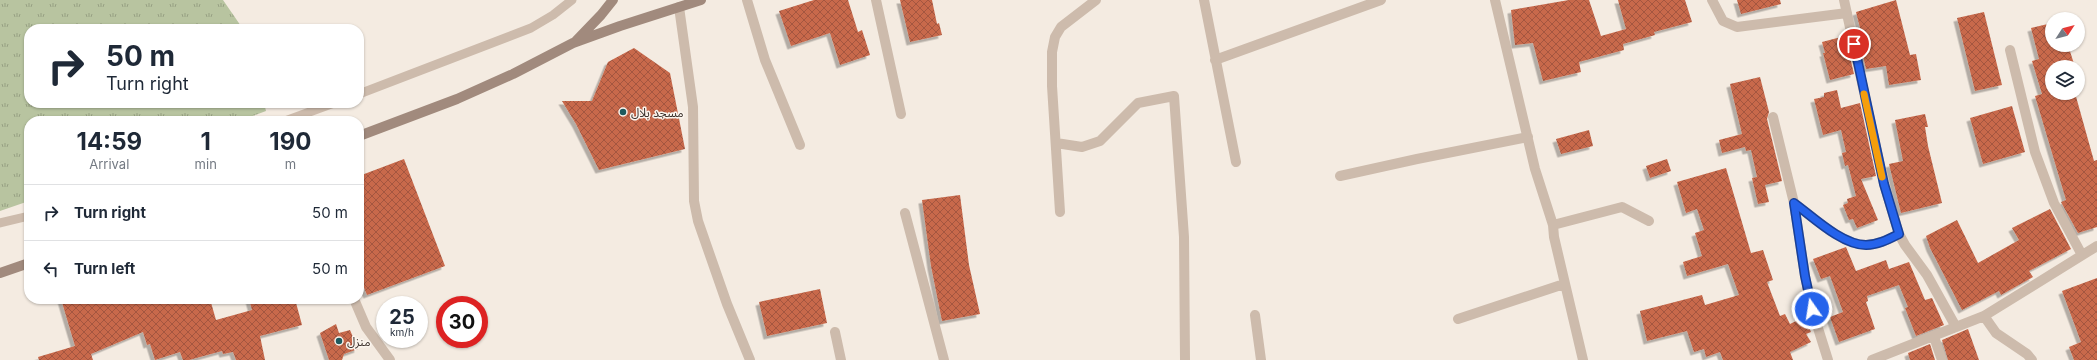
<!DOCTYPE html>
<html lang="en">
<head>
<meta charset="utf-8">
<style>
	:root { --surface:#fff; --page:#f2f2f3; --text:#1f2937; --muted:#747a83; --line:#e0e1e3 }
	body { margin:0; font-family:Inter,"Noto Sans Arabic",sans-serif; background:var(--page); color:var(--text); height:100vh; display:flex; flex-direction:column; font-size:15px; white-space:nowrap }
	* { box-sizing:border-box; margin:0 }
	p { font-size:13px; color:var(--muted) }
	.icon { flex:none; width:22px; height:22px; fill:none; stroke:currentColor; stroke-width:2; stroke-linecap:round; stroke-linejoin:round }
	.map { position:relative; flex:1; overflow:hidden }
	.drawer { position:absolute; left:24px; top:116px; width:340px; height:188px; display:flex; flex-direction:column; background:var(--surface); border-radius:16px; box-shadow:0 1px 3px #0004 }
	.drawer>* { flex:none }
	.hud { position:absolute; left:24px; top:24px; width:340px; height:84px; border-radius:16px; box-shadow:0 1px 3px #0004; background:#fff; color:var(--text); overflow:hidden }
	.needle { width:26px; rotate:54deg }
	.buttons { position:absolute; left:2045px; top:12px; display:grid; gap:8px }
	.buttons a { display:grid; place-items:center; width:40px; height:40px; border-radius:50%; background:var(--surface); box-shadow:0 1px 3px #0004; font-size:20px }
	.speed { position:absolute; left:376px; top:296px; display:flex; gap:8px; font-size:20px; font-weight:700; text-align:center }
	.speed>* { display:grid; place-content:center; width:52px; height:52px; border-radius:50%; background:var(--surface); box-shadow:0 1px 3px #0004; line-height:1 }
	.speed small { font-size:10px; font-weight:400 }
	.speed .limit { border:6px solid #d22; background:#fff; color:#111 }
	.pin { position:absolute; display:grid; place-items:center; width:34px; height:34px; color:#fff; margin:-17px; border:2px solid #fff; border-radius:50%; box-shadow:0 1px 4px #0007 }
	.me { position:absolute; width:44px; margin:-22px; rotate:347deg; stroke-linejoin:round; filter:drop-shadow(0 0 3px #0008) }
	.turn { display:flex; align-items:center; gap:14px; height:84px; padding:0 16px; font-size:18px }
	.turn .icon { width:52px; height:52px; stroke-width:2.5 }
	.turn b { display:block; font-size:28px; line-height:34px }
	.eta { display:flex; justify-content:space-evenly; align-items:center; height:68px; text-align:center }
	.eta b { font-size:24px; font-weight:700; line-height:28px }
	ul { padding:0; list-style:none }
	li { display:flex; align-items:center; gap:12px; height:56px; padding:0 16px; border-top:1px solid var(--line) }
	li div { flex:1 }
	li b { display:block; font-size:15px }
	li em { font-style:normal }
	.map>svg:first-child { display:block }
	.grass { fill:url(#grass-tufts) }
	.building { fill:url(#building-cross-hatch); filter:url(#shadow) }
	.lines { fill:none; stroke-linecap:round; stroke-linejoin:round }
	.lane { stroke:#cdbbac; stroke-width:9 }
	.street { stroke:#cdbbac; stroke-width:10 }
	.secondary { stroke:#a18a7d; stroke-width:10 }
	.route-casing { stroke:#184099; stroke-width:10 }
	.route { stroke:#2563eb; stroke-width:7 }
	.slow { stroke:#f59e0b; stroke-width:7 }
	.poi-dot { fill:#1f5a5e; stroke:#fbf5ee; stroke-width:1.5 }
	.labels { text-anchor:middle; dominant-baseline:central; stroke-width:3; stroke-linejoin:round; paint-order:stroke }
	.poi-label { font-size:12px; fill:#3b302b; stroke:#fbf5ee; text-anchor:start }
</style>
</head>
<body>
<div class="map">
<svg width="2097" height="360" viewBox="0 0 2097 360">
	<defs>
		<pattern id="grass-tufts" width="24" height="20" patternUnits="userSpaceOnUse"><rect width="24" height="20" fill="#b8c4a0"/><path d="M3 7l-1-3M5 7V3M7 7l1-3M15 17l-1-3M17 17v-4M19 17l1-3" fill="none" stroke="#97a083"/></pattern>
		<pattern id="building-cross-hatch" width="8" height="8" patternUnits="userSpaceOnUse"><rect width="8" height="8" fill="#c8694b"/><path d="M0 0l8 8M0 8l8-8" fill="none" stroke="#a4573f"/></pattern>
		<filter id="shadow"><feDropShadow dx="-3.5" dy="3.5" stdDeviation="0" flood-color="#0004"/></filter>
	</defs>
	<rect width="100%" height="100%" fill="#f4ebe1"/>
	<path class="grass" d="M0 0H223L243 29H29V103H264L266 111 240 121H29V201L0 211Z"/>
	<path class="building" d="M814 0H848L858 32 862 30 870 55 840 65 830 33 791 46 779 11Z
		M900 0H932L937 24 939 23 942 35 910 42Z
		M1569 0H1589L1601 36 1626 29 1618 0H1685L1692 22 1654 32 1655 35 1623 44 1624 50 1579 62 1581 72 1543 81 1533 43 1515 45 1511 10Z
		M1737 0H1780L1781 4 1741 14Z
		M1896 0 1910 55 1916 54 1921 80 1889 85 1886 66 1866 69 1858 33 1861 32 1856 12Z
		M1984 12 2002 85 1975 91 1957 18Z
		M2052 23V45H2068L2075 67H2052V93H2075L2094 161 2097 160V227L2078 233 2061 202 2066 200 2035 96 2042 94 2032 61 2039 59 2031 28Z
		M1845 36 1854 74 1830 80 1823 53H1825L1822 42Z
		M634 48 670 73 685 149 599 170 576 124 562 101H592L608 62Z
		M1760 77 1769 112 1767 119 1782 181 1765 185 1769 202 1758 204 1752 178 1757 177 1751 150 1746 151 1745 147 1722 153 1719 140 1742 134 1730 84Z
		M1837 90 1841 108 1860 103 1876 176 1861 179 1878 220 1857 228 1853 219 1849 220 1843 205 1848 203 1847 199 1856 196 1848 165 1845 166 1842 153 1846 152 1841 130 1823 135 1814 99 1824 97V93Z
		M2012 106 2025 152 1983 164 1970 118Z
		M1925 114 1928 127H1925L1928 146 1942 203 1901 213 1889 164 1903 161 1895 120Z
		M1589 130 1593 146 1561 154 1556 139Z
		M404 159 445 266 367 295 359 275V176Z
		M1667 159 1671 171 1650 178 1646 166Z
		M1726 168 1751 253 1763 250 1773 280 1767 282 1780 316 1785 314 1790 324 1804 317 1811 332 1806 334 1811 342 1790 352 1793 360H1723L1720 352 1706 357 1704 349 1694 352 1687 331 1647 341 1640 311 1702 295 1705 305 1739 295 1728 264 1687 276 1683 262 1702 256 1695 233 1704 230 1697 209 1686 213 1677 182Z
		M960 195 969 265 980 314 942 321 931 266 922 200Z
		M2050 209 2071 249 2029 271 2033 277 2001 295 1999 291 1962 310 1930 248 1926 236 1957 220 1978 263 2019 240 2012 228Z
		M1846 247 1856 271 1886 260 1889 269 1909 262 1925 300 1932 298 1944 325 1916 336 1905 308 1908 307 1899 285 1867 296 1868 301 1866 302 1875 329 1839 342 1830 317 1843 312 1830 276 1821 279 1813 259Z
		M2097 278V360H2074L2069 347 2081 342 2062 291Z
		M820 289 827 323 767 336 759 302Z
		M61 299H210L216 320 252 310 249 299H295L302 325 260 336 265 360H236L233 352 223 354 222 351 189 360H183L180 352 155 360 150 344 147 345 143 332 91 354 93 360H39L38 357 75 346Z
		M336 324 339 333 350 330 358 349 344 354 342 360H329L320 333Z
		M1968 329 1979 360H1948L1942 340Z
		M1930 344 1935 360H1910L1908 353Z"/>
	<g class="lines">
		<path class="lane" d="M359 94 531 28 553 15 572 0
			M285 121 334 103
			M0 223 29 216"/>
		<path class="street" d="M747 0 765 60 800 145
			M876 0 901 114
			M1204 0 1236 162
			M1495 0 1535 169 1553 225 1554 237 1583 360
			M1712 0 1723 21 1737 27 1847 13
			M1844 0 1884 184 1899 234 1905 245 1927 275 1956 327
			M679 7 693 107 694 201 698 221 727 304 750 360
			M2010 50 2035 152 2054 203 2082 255
			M1215 60 1381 0
			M1773 117 1794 203 1805 276 1812 309 1828 360
			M1056 143 1082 147 1100 141 1138 103 1174 96 1184 237 1185 360
			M1340 176 1417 159 1528 137
			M1794 203C1813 217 1842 245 1866 245 1878 245 1889 239 1899 234
			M1060 212 1052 86V52L1055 37 1061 27 1096 0
			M905 213 944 360
			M1553 225 1622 207 1649 221
			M354 299 366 327 390 360
			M1255 315 1261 360
			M1984 316 1996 333 2027 354 2032 360
			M1458 319 1564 284
			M835 332 841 360
			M1934 337 1942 360
			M1872 360 1984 316 2097 246"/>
		<path class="secondary" d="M576 41 601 15 613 0
			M359 136 457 99 513 74 573 43 620 26 701 0
			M0 273 29 263"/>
	</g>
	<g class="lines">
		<g class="route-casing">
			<path id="route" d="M1812 309 1805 276 1794 203C1813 217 1842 245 1866 245 1878 245 1889 239 1899 234L1884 184 1854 44"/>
		</g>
		<use href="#route" class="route"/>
		<path class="slow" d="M1864 94 1882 177"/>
	</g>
	<g class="poi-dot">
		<circle cx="623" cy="112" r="4"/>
		<circle cx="339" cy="341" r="4"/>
	</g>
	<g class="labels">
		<g class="poi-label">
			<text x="631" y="112">مسجد بلال</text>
			<text x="347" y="341">منزل</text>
		</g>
	</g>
</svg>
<div class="buttons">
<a><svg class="needle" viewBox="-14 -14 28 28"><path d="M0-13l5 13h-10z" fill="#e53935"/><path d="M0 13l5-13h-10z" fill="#747a83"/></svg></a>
<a><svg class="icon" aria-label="layers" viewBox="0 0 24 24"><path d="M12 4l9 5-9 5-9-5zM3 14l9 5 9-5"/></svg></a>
</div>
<div class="speed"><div>25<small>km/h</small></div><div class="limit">30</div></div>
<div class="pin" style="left:1854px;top:44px;background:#d93025"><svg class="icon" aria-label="arrive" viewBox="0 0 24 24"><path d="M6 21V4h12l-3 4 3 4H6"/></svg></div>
<svg class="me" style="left:1812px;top:309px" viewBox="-20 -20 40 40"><circle r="17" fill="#2563eb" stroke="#fff" stroke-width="3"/><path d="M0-11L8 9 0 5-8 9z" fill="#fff"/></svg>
<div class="hud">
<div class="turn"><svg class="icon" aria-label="right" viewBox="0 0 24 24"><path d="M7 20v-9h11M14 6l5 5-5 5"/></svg><div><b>50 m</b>Turn right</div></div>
</div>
<section class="drawer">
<div class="eta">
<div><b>14:59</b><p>Arrival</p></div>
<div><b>1</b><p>min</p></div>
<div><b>190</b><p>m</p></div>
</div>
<ul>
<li><svg class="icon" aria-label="right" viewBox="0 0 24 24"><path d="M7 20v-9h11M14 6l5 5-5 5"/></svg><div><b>Turn right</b></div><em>50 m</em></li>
<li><svg class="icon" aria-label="left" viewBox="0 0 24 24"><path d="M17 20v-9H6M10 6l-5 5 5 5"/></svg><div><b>Turn left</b></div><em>50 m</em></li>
</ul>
</section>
</div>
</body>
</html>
